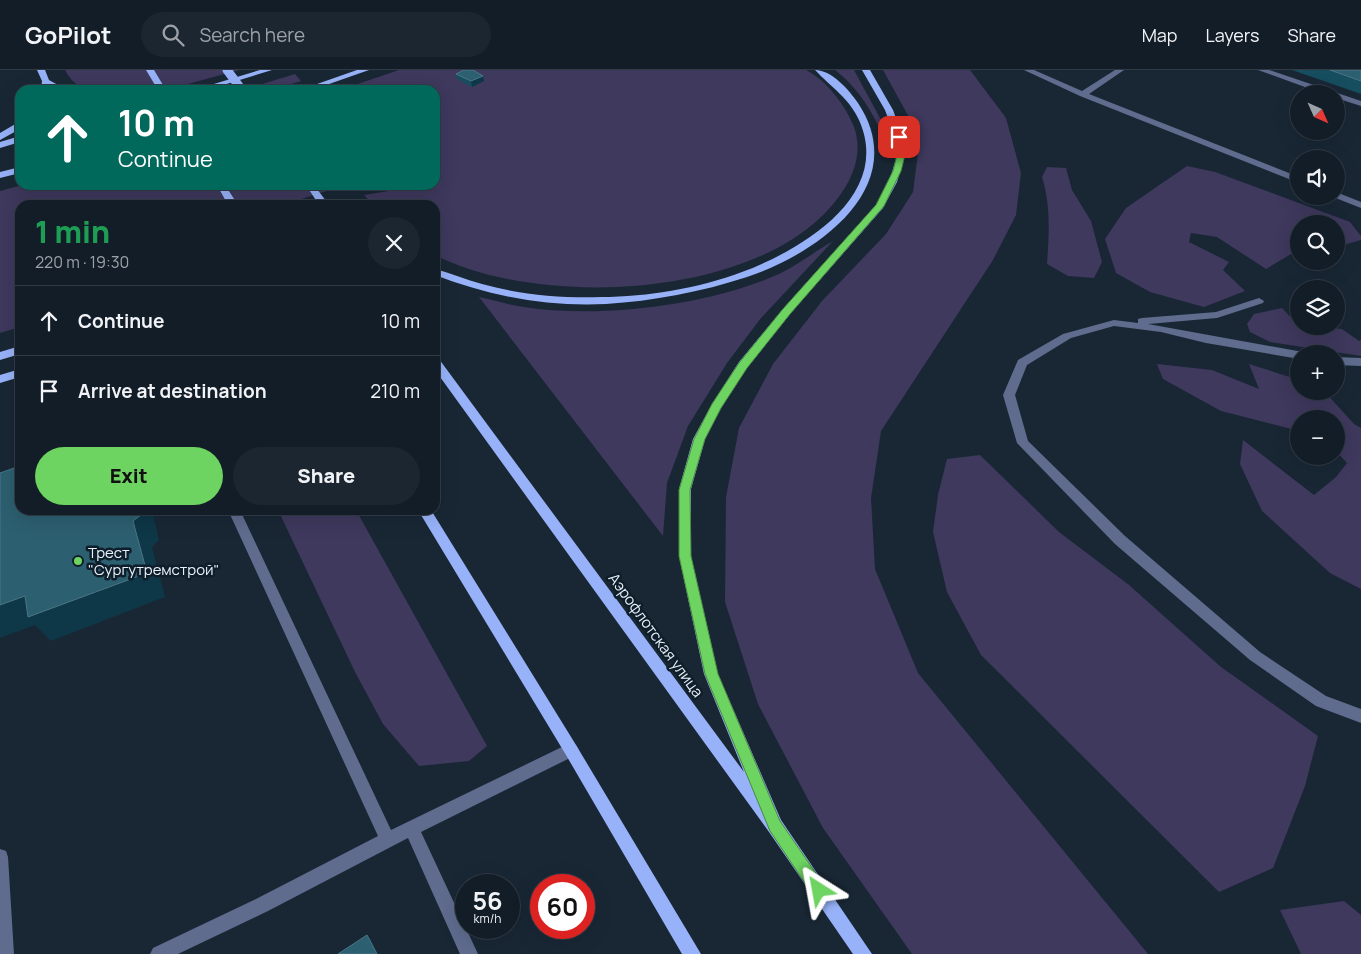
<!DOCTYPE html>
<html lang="en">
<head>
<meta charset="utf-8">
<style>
	:root { --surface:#131d28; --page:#1c2630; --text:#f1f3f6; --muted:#9da2a8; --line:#323b45; --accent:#6dd361 }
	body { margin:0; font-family:Manrope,sans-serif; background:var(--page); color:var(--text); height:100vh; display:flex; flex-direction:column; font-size:19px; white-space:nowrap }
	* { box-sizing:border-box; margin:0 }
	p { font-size:16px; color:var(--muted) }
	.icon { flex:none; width:28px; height:28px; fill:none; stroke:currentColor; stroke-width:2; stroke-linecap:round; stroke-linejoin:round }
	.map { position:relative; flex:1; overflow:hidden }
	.details { position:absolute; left:15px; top:130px; width:425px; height:315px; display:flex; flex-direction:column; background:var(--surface); border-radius:15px; box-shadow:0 5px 20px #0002,0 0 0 1px var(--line) }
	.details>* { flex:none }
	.guide { position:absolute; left:15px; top:15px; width:425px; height:105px; border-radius:15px; box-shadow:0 5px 20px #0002,0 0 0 1px var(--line); background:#00695c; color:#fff; overflow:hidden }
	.needle { width:32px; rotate:135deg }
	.controls { position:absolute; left:1290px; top:15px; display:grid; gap:10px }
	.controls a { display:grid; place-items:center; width:55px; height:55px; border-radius:50%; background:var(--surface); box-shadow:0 5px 20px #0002,0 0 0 1px var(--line); font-size:25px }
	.speed { position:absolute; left:455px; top:804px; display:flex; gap:10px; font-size:25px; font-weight:700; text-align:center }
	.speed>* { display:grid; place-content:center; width:65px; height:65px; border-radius:50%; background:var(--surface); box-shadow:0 5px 20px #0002,0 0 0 1px var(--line); line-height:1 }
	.speed small { font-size:12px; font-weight:400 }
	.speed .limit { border:8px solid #d22; background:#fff; color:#111 }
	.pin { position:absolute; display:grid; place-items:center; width:42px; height:42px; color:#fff; margin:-21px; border-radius:10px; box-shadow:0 2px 8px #0006 }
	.me { position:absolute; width:55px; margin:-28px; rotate:326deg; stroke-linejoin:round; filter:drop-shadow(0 0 4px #0008) }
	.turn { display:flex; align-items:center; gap:18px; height:105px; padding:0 20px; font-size:22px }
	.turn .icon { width:65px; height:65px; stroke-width:2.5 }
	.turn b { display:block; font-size:35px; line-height:42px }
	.round { display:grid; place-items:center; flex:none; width:52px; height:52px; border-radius:26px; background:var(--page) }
	.head { display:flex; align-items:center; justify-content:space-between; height:85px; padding:0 20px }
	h1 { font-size:30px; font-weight:800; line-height:38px; color:#1e9e55 }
	.cta { display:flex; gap:10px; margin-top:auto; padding:10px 20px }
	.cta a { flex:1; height:58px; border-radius:30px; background:var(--accent); color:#111; font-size:20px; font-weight:800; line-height:58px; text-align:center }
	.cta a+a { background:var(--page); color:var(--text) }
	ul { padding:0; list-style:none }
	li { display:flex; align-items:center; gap:15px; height:70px; padding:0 20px; border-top:1px solid var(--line) }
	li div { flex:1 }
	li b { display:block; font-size:19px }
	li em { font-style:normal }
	header { display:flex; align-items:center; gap:30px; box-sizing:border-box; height:70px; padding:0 25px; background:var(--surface); border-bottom:1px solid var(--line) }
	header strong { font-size:24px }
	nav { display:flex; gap:28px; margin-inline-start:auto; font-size:18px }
	.search { width:350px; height:45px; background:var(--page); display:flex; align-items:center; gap:12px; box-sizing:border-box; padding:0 18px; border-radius:28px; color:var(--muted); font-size:19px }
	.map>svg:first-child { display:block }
	.green { fill:#3e395d }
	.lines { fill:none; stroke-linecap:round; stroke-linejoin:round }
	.lane { fill:#5f6c8e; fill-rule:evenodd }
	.primary { fill:#97b2f8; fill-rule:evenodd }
	.primary-bridge { stroke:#97b2f8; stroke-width:9 }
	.wall { fill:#164d5f }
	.shaded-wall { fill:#0e3747 }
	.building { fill:#2c5f70; stroke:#4a7685 }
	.route { fill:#6dd361; stroke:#47893f }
	.poi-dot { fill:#6dd361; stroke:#0f1e2b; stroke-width:2 }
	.labels { text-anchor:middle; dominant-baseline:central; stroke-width:5; stroke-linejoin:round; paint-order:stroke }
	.poi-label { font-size:15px; fill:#e8f2fb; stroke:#0f1e2b; text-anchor:start }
	.street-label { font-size:15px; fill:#e8f2fb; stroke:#0f1e2b }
</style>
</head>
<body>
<header>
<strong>GoPilot</strong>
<div class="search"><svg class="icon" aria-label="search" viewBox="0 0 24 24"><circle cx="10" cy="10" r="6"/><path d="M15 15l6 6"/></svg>Search here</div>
<nav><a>Map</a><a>Layers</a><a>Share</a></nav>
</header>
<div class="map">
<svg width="1361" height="884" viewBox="0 0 1361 884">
	<rect width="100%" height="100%" fill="#192735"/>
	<path class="green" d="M65 0H239L166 20H88C77 16 70 10 65 0Z
		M399 0H806C827 11 846 36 854 57 863 82 854 107 838 128 763 229 540 239 435 185V135H373L364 125 395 120 388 115H435V20H340Z
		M835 0H854L881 50 887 75C875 46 860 19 835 0Z
		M883 0H970L1006 48 1021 103 1016 145 993 190 881 361 871 428 875 499 918 603 1148 884H912L823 758 758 634 725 532 726 427 739 358 773 294 822 231 886 164 913 122 918 83 910 49Z
		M295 4 301 11 271 20H242Z
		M1187 96 1215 102 1350 152 1361 166V170L1336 177V154H1299V182L1291 184 1266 199 1217 167 1191 163 1189 172 1229 192 1223 200 1245 221 1204 237 1150 222 1116 203 1105 169 1126 138Z
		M1047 97 1066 98 1072 120 1091 151 1102 192 1094 208 1068 206 1047 194C1049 164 1051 136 1042 107Z
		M22 115H346L282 135H20V257L0 263V121Z
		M833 171 761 248 727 293 688 356 667 413 663 466 479 227C494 230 509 235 524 237 600 249 712 235 781 203 799 194 816 181 833 171Z
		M1282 238 1299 256 1342 259 1359 271 1361 270V286L1270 272 1250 262 1247 254 1254 244Z
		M1157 294 1212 300 1259 319 1249 294 1299 310V321H1324L1354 354 1361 358V519L1330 503 1262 441 1240 394 1243 370 1314 425 1336 407 1347 393 1336 381V349H1299V361L1221 341 1163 309Z
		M980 385 1059 462 1129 515 1221 597 1318 666 1305 716 1273 798 1219 822 981 585 947 522 933 462 938 425 947 389Z
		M278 440H356L487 676 469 691 419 696 383 654 355 602Z
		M1344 831 1361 845V884H1301L1280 840Z"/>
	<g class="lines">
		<path class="lane" d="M1024 0H1034L1082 21 1115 0H1124L1089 24 1299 107V113L1080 26Z
			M1258 0H1269L1361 31V36L1336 28V24H1324Z
			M1336 122 1361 132V138L1333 127 1336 126Z
			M1259 228 1264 231 1263 233 1217 248 1148 254 1303 282 1304 284H1299V289L1206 273 1161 262 1114 256 1071 268 1027 295 1015 325 1028 371 1125 466 1260 582 1326 626 1361 639V653L1316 636 1250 590 1115 474 1017 373 1003 325 1018 290 1063 264 1114 250 1138 253V249L1142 248 1216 242Z
			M1336 287 1361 288V296L1336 295Z
			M228 440H240L391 760 566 675 571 673 576 675 579 680 576 685 421 762 478 884H460L408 768 268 841 178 884H150L153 878 256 829 378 766Z
			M0 779 6 781 8 787 14 884H0Z"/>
		<path class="primary" d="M37 0H45L49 10 67 20H57L49 16V20H41L42 11Z
			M146 0H154L166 20H158Z
			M260 0H272L207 20H194Z
			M357 0H369L312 20H300Z
			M815 0C832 0 849 20 858 33 913 116 817 184 747 207 701 222 653 231 606 234 547 237 489 226 435 205V199C451 203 466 210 482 214 521 225 561 228 601 227 648 227 699 218 742 202 801 180 893 126 859 50 849 28 831 17 815 0Z
			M862 0H870L893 40 903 67 904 89 897 112 883 138 790 244 747 298 721 338 705 369 691 419V486L718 604 781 750 872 884H853L769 762 435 300V288L439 289 744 702 704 604 679 486V419L693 369 712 334 739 292 782 240 876 135 889 112 896 89 895 67 885 40Z
			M17 53H20V59L0 70V63Z
			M20 66V72L0 78V72Z
			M20 97V103L0 108V102Z
			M217 115H225L238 135H228Z
			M306 115H314L329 135H319Z
			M20 276V284L0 290V282Z
			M20 299V307L0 313V305Z
			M418 440H431L576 675 701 884H682L566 685Z"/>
		<path class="primary-bridge" d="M227 0 242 20"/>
	</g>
	<path class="wall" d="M1292 0H1361V24Z
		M456 4 483 6 484 11 472 17 457 9Z"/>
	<path class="shaded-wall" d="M483 6 484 11 472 17 471 11Z
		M140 440H152L159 470 152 477 165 527 51 571 35 555 0 568V535L133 451Z
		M367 865 370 868 378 884H377Z"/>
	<path class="building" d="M464 0H473L483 6 471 11 456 4Z
		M1330 0H1361V11Z
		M20 396V440H140L141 445 133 451 147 503 28 547 25 526 0 535V403Z
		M367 865 377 884H338Z"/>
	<path class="route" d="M897 66 903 67 904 89 901 101 884 136 790 244 747 298 721 338 705 369 690 420 691 486 718 604 780 751 824 815 826 820 824 825 819 827 813 825 770 761 705 604 679 486V420L694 369 712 334 739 293 783 239 876 135 893 101 896 89Z"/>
	<circle class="poi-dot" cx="78" cy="491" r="5"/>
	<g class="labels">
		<g class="poi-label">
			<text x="88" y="482">Трест<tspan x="88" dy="17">"Сургутремстрой"</tspan></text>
		</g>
		<g class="street-label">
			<text transform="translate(656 565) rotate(54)">Аэрофлотская улица</text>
		</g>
	</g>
</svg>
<div class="controls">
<a><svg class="needle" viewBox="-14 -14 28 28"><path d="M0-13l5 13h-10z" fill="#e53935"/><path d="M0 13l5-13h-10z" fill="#9da2a8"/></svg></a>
<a><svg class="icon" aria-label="sound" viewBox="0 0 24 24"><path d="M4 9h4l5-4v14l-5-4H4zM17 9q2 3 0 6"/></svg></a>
<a><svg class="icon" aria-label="search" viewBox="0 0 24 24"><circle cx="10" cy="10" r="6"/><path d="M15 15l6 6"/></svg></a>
<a><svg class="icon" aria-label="layers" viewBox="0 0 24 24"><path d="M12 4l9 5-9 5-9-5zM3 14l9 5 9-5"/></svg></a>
<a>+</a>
<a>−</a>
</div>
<div class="speed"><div>56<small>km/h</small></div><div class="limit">60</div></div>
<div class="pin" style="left:899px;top:67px;background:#d93025"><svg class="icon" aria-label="arrive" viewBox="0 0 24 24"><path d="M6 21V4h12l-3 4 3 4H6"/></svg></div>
<svg class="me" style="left:819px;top:820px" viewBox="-20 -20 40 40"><path d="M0-17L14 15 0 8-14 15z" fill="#6dd361" stroke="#fff" stroke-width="4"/></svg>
<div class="guide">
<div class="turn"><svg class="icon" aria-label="ahead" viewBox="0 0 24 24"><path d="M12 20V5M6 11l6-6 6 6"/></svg><div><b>10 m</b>Continue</div></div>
</div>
<section class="details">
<div class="head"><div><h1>1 min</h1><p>220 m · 19:30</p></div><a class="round"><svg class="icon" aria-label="close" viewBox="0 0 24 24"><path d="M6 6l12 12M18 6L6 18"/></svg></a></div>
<ul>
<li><svg class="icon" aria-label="ahead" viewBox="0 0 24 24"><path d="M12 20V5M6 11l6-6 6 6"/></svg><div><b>Continue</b></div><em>10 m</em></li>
<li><svg class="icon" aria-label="arrive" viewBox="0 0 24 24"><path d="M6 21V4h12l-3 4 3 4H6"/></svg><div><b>Arrive at destination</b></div><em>210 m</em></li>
</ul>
<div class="cta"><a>Exit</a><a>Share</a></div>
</section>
</div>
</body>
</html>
